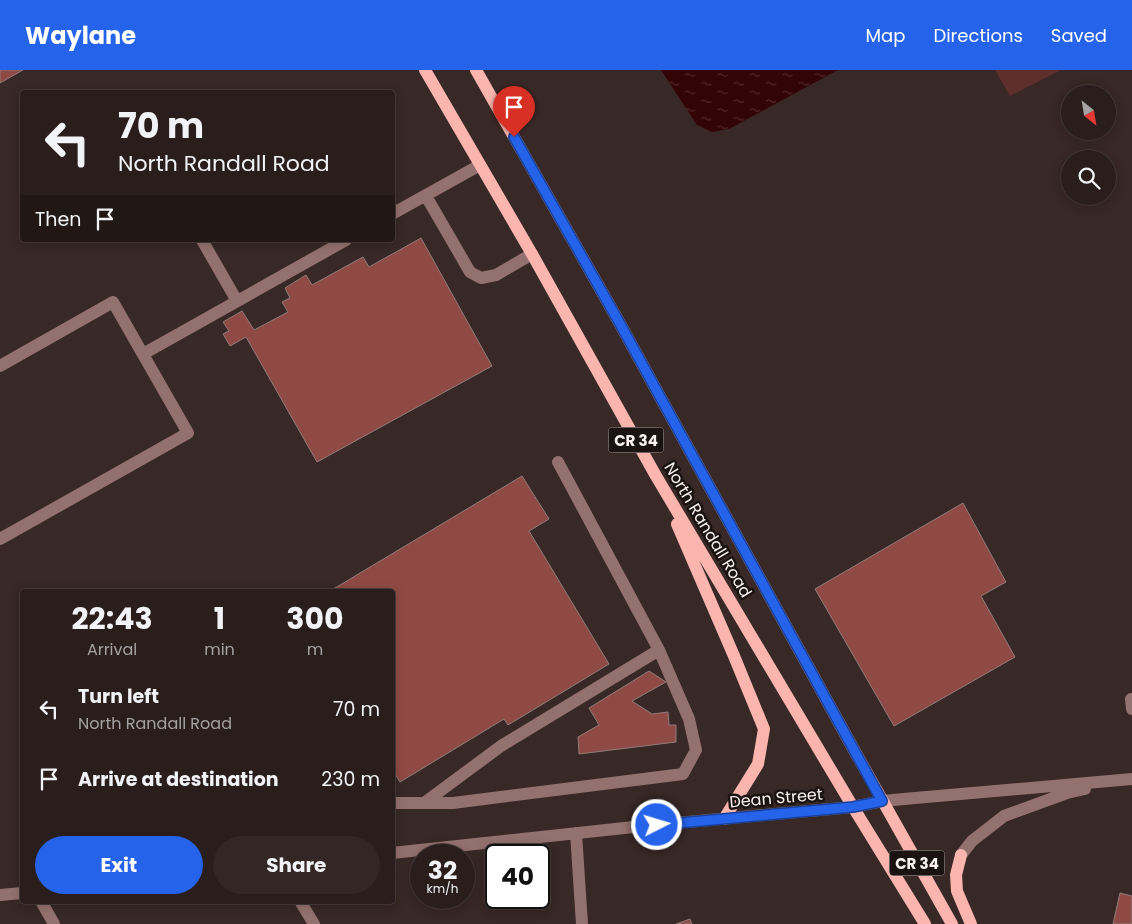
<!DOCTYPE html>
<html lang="en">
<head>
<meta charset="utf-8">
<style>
	:root { --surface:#2a1e1c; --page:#322725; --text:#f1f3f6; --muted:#a5a2a3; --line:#463c3b; --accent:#2563eb }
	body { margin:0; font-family:Poppins,sans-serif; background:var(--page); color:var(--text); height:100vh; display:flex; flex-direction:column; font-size:19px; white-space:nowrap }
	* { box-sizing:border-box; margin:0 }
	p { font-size:16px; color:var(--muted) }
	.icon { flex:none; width:28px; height:28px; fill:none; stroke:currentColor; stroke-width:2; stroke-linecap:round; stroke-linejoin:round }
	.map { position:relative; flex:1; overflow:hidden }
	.panel { position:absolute; left:20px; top:519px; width:375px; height:315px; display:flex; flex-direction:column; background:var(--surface); border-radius:5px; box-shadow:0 2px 12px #0003,0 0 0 1px var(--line) }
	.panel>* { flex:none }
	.guide { position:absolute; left:20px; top:20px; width:375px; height:152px; border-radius:5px; box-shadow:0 2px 12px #0003,0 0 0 1px var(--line); background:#2a1e1c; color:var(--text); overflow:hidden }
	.needle { width:32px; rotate:150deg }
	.fabs { position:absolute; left:1061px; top:15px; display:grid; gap:10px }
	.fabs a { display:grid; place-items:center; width:55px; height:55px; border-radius:50%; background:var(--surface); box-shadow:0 2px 12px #0003,0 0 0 1px var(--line); font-size:25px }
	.speed { position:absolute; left:410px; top:774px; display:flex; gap:10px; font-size:25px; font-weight:700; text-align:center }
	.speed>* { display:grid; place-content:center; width:65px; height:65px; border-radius:50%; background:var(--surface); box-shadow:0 2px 12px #0003,0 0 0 1px var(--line); line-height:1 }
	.speed small { font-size:12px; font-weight:400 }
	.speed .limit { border:2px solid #111; border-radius:8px; background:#fff; color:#111 }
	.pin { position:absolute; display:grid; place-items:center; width:42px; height:42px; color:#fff; margin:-51px -21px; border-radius:50% 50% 50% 0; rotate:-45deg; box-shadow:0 0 5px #0007 }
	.pin .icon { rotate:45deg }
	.me { position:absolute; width:55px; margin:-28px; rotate:85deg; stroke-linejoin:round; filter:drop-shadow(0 0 4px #0008) }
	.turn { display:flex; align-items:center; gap:18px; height:105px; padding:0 15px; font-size:22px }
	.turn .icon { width:65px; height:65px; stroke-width:2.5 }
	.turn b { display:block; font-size:35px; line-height:42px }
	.then { display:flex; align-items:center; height:48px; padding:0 15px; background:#0003; gap:10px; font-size:19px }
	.eta { display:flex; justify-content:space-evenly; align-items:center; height:85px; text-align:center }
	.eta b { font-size:30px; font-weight:700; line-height:35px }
	.primary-button { display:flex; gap:10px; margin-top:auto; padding:10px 15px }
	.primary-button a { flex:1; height:58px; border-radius:30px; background:var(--accent); color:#fff; font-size:20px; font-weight:700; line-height:58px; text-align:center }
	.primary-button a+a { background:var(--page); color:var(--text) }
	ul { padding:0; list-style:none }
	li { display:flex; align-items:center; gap:15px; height:70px; padding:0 15px }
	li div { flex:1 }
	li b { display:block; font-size:19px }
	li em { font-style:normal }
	header { display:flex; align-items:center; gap:30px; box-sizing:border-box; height:70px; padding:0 25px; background:var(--accent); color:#fff }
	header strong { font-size:24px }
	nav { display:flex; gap:28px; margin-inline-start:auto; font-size:18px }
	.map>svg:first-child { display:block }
	.park { fill:#5e2f2c }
	.water { fill:url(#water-ripples) }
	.building { fill:#904a45; stroke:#907d7b }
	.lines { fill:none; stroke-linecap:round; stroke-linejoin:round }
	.minor { stroke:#93716e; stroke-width:12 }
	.major { stroke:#fab5af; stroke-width:12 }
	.route-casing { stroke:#184099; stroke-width:12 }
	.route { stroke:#2563eb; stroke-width:9 }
	.labels { text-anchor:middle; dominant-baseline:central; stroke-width:5; stroke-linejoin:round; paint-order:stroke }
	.shield { fill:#1a1312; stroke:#b8aead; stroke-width:1 }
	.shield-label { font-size:15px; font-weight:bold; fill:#fcf1f0 }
	.street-label { font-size:16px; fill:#fcf1f0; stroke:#1a1312 }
</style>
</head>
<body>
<header>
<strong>Waylane</strong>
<nav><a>Map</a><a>Directions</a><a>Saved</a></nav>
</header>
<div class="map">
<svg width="1132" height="854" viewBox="0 0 1132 854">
	<defs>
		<pattern id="water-ripples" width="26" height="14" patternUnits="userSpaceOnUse" patternTransform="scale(1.25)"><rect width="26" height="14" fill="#330405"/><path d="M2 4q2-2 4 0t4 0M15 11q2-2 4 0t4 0" fill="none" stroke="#51292a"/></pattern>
	</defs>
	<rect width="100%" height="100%" fill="#382826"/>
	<path class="park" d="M995 0H1061L1010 26Z"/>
	<path class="water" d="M661 0H838L729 59 712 62 697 55Z"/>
	<path class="building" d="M0 0H23L0 13Z
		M421 168 492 296 317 392 246 267 230 276 223 264 229 261 223 252 242 241 254 260 288 242 282 232 290 228 285 218 306 205 312 215 363 187 369 197Z
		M522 406 549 449 529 461 609 594 508 655 504 649 400 712 392 699V521H330Z
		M963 433 1006 512 981 526 1015 587 894 656 815 519Z
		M649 601 666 612 632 631 652 644 668 642 669 655H676V672L579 684 578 667 599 655 589 638Z
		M1120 823 1132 826V854H1113Z
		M690 849 692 854H676Z"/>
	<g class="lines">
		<path class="minor" d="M426 126 470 202 481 208 496 205 532 184
			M392 144 480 95
			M202 170 237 231
			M143 284 346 170
			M0 296 113 232 188 363 0 469
			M1131 629 1132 639
			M392 733H453L683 704 696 680 689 649 659 580 558 392
			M424 733 501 676 659 580
			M576 763 582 854
			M392 783 643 756 853 737 882 731 915 728 1132 709
			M961 785 972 771 1004 746 1067 723 1085 719
			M0 825 22 823
			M41 831 54 854
			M300 831 314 854"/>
		<path class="major" d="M425 0 532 184 656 406 853 737 925 854
			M476 0 619 252 854 680 952 854
			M677 454 734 586 764 659 758 694 724 749
			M961 785 956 805 957 821 971 854"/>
	</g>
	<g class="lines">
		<g class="route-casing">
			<path id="route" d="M514 67 619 252 882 731 853 737 657 755"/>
		</g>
		<use href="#route" class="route"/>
	</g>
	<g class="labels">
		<g class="shield">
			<rect x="608.5" y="357.5" width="55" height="25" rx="4"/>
			<rect x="889.5" y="780.5" width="55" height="25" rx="4"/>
		</g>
		<g class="shield-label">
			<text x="636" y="370">CR 34</text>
			<text x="917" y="793">CR 34</text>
		</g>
		<g class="street-label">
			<text transform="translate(708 460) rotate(59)">North Randall Road</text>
			<text transform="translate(776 728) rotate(-5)">Dean Street</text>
		</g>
	</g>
</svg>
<div class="fabs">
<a><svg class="needle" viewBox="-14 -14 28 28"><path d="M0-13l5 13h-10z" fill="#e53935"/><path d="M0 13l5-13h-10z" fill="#a5a2a3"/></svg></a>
<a><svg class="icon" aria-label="search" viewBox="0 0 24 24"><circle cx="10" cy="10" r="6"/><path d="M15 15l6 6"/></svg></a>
</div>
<div class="speed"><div>32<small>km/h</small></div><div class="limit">40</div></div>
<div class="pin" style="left:514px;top:67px;background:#d93025"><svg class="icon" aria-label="arrive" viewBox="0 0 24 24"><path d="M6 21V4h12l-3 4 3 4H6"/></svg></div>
<svg class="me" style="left:657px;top:755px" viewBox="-20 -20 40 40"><circle r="17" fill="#2563eb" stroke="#fff" stroke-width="3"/><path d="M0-11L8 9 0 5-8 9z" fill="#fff"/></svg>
<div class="guide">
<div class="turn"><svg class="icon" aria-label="left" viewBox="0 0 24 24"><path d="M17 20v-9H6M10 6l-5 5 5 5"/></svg><div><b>70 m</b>North Randall Road</div></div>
<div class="then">Then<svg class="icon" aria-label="arrive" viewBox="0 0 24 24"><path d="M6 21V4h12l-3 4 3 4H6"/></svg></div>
</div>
<section class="panel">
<div class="eta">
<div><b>22:43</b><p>Arrival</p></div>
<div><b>1</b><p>min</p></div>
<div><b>300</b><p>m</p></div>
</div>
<ul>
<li><svg class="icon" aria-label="left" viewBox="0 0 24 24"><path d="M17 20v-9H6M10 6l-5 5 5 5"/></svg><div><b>Turn left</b><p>North Randall Road</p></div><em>70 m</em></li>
<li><svg class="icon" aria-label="arrive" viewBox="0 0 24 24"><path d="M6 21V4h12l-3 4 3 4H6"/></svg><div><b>Arrive at destination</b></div><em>230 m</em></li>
</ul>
<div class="primary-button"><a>Exit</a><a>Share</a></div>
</section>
</div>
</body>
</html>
